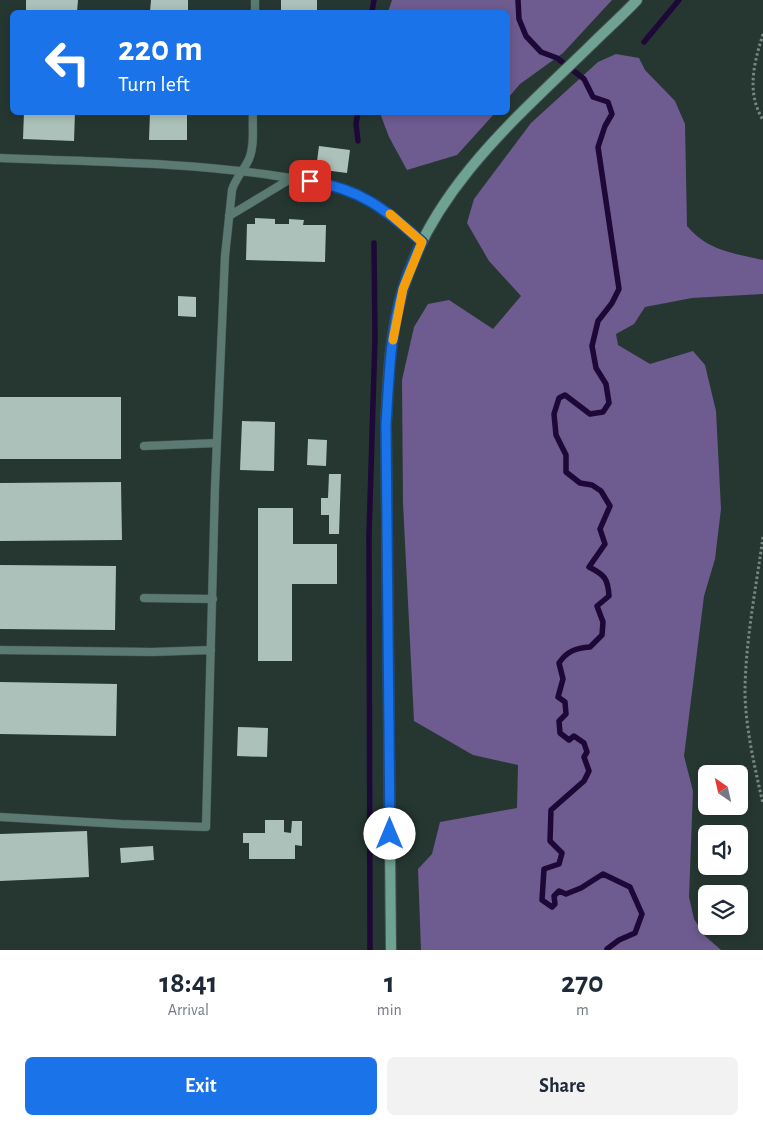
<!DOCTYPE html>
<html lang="en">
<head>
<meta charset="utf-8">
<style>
	:root { --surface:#fff; --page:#f2f2f3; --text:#1f2937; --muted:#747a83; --accent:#1a73e8 }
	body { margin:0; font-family:"Alegreya Sans",sans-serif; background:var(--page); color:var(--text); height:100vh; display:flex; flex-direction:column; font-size:19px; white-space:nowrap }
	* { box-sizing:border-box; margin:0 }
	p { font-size:16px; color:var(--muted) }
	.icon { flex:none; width:28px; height:28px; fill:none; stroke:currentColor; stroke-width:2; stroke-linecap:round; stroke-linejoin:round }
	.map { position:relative; height:950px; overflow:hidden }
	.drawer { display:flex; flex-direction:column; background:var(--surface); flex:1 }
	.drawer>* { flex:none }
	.banner { position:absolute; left:10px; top:10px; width:500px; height:105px; border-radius:8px; box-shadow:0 2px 8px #0003; background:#1a73e8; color:#fff; overflow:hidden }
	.needle { width:32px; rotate:326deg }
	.tools { position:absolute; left:698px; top:765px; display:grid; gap:10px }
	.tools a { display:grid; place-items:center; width:50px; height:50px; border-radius:8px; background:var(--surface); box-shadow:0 2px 8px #0003; font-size:25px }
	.pin { position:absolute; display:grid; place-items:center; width:42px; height:42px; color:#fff; margin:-21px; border-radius:10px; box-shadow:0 2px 8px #0006 }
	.me { position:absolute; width:55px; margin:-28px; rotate:0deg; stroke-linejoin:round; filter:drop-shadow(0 0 4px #0008) }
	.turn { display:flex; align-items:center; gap:18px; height:105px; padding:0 25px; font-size:22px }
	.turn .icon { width:65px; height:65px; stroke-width:2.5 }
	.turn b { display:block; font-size:35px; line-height:42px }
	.eta { display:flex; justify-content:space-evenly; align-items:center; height:85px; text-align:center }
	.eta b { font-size:30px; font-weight:700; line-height:35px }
	.primary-button { display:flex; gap:10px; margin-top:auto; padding:10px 25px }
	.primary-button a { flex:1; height:58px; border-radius:8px; background:var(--accent); color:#fff; font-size:20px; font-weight:700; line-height:58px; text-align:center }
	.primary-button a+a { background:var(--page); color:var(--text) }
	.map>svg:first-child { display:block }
	.forest { fill:#6e5b90 }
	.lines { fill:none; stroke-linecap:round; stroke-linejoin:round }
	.stream { stroke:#1e0837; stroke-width:5.5 }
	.building { fill:#adc1bb }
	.lane-casing { stroke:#43534e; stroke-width:9 }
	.secondary-casing { stroke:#43534e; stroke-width:12 }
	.path { stroke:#798783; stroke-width:3; stroke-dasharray:2.5 2.5; stroke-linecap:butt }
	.lane { stroke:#5b7a71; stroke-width:8 }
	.secondary { stroke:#70a293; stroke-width:10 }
	.route-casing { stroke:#114b97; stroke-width:12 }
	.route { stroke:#1a73e8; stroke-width:9 }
	.slow { stroke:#f59e0b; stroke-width:9 }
</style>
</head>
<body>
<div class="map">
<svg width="763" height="950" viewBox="0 0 763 950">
	<rect width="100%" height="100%" fill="#263732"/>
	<path class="forest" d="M392 0H612L563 53 520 84 508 98V12H388Z
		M616 54 639 58 645 70 675 101 685 124 687 226C708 251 733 253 763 260V294L692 298 645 307 634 324 616 334 618 345 650 364 693 351 705 365 716 411 721 509 715 559 704 596 684 756 693 791 689 897 694 919 705 936 721 950H421L418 869 432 854 440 822 517 808 518 765 473 755 414 721 403 503 402 380 414 327 428 304 449 300 493 329 521 296 489 261 467 223 474 199 531 123 598 62Z
		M380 113H495L457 155 407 170 389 137Z"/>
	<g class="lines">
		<path class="stream" d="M518 0 519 19 526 36 541 52 557 58 584 79 593 97 608 102 612 114 605 126 598 147 619 289 612 303 598 321 592 346 596 368 606 384 609 403 603 412 590 414 565 395 559 398 554 414 556 435 566 455V472L580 483 592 485 601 491 610 506 600 529 605 544 589 567C605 575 608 579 609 596L597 606 603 622 602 635 590 647C576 648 567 651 559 663L563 679 558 697 565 702 566 714 559 721 560 733 569 740 574 736 584 743 587 752 584 757 589 771 584 781 551 810 550 841 562 853 559 864 544 869 542 900 552 907 555 904 554 896 559 891 566 894 581 888 603 874 630 887 642 914 635 933 619 940 607 949 608 950
			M372 12 374 0
			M644 42 679 0
			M358 112 356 124 358 141
			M370 950 369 535 375 338 374 243"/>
	</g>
	<path class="building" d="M26 0H78L77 12H26Z
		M151 0H188V12H150Z
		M281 0H317V12H281Z
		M24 112H75L74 141 23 139Z
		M150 112H187V140H149Z
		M319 146 350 150 347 173 316 169Z
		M255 218 275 219V224H289V219L304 220 303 225H326L325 262 246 260 247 224H255Z
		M178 296 196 297V317L178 316Z
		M0 397H121V459H0Z
		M242 421 275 422 274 471 240 470Z
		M308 439 327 440 326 466 307 465Z
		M329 474H341L339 534H329V515H321V498H328Z
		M121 482 122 540 0 541V483Z
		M258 508H293V544H337V584H292V661H258Z
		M0 565 116 566 115 630 0 629Z
		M0 682 117 684 116 736 0 734Z
		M238 727 268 728 267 757 237 756Z
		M265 820H284V832L291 833 292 821H302V846L295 845V859H249V843H243V833H265Z
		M87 831 89 877 0 881V834Z
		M153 846 154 860 121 863 120 848Z"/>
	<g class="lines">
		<g class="lane-casing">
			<path id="lane" d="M255 12V0
				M0 158C92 162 186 162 277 176 302 180 328 182 352 191 379 203 400 223 422 242
				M229 216 292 178
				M144 446 217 443
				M144 598 213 599
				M0 650 152 652 211 650
				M0 817 121 824 206 827 215 487 225 256 232 190C235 179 244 170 249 159 255 145 252 128 253 112"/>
		</g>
		<g class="secondary-casing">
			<path id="secondary" d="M391 950 386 424C388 379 390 332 403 289 433 188 518 116 591 45 606 30 622 16 637 0"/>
		</g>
		<path class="path" d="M763 34C754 63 746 92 763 120
			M763 537C756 588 745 643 745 694 746 731 755 768 763 804"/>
		<use href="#lane" class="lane"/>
		<use href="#secondary" class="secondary"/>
	</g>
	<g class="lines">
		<g class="route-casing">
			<path id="route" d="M310 181C361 189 385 209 422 242 415 257 408 273 403 289 390 332 389 379 386 424L390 834"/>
		</g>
		<use href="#route" class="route"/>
		<path class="slow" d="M390 214 422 242 403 289 393 340"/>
	</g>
</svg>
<div class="tools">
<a><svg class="needle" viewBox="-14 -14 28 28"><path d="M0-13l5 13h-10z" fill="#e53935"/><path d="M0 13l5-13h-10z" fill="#747a83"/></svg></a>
<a><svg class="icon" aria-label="sound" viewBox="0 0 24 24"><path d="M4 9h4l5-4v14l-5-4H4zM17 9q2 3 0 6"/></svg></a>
<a><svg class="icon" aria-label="layers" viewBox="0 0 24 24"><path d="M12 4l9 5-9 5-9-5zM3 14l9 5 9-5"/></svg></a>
</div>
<div class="pin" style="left:310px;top:181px;background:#d93025"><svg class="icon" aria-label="arrive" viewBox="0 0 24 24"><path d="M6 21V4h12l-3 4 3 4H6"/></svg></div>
<svg class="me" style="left:390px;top:834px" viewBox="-20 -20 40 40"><circle r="19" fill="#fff"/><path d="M0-13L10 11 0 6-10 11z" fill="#1a73e8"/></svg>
<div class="banner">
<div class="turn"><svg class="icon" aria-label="left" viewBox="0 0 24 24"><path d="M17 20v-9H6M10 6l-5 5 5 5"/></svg><div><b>220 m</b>Turn left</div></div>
</div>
</div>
<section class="drawer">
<div class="eta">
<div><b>18:41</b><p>Arrival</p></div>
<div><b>1</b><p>min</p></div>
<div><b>270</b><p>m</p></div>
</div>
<div class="primary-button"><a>Exit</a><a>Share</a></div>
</section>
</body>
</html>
